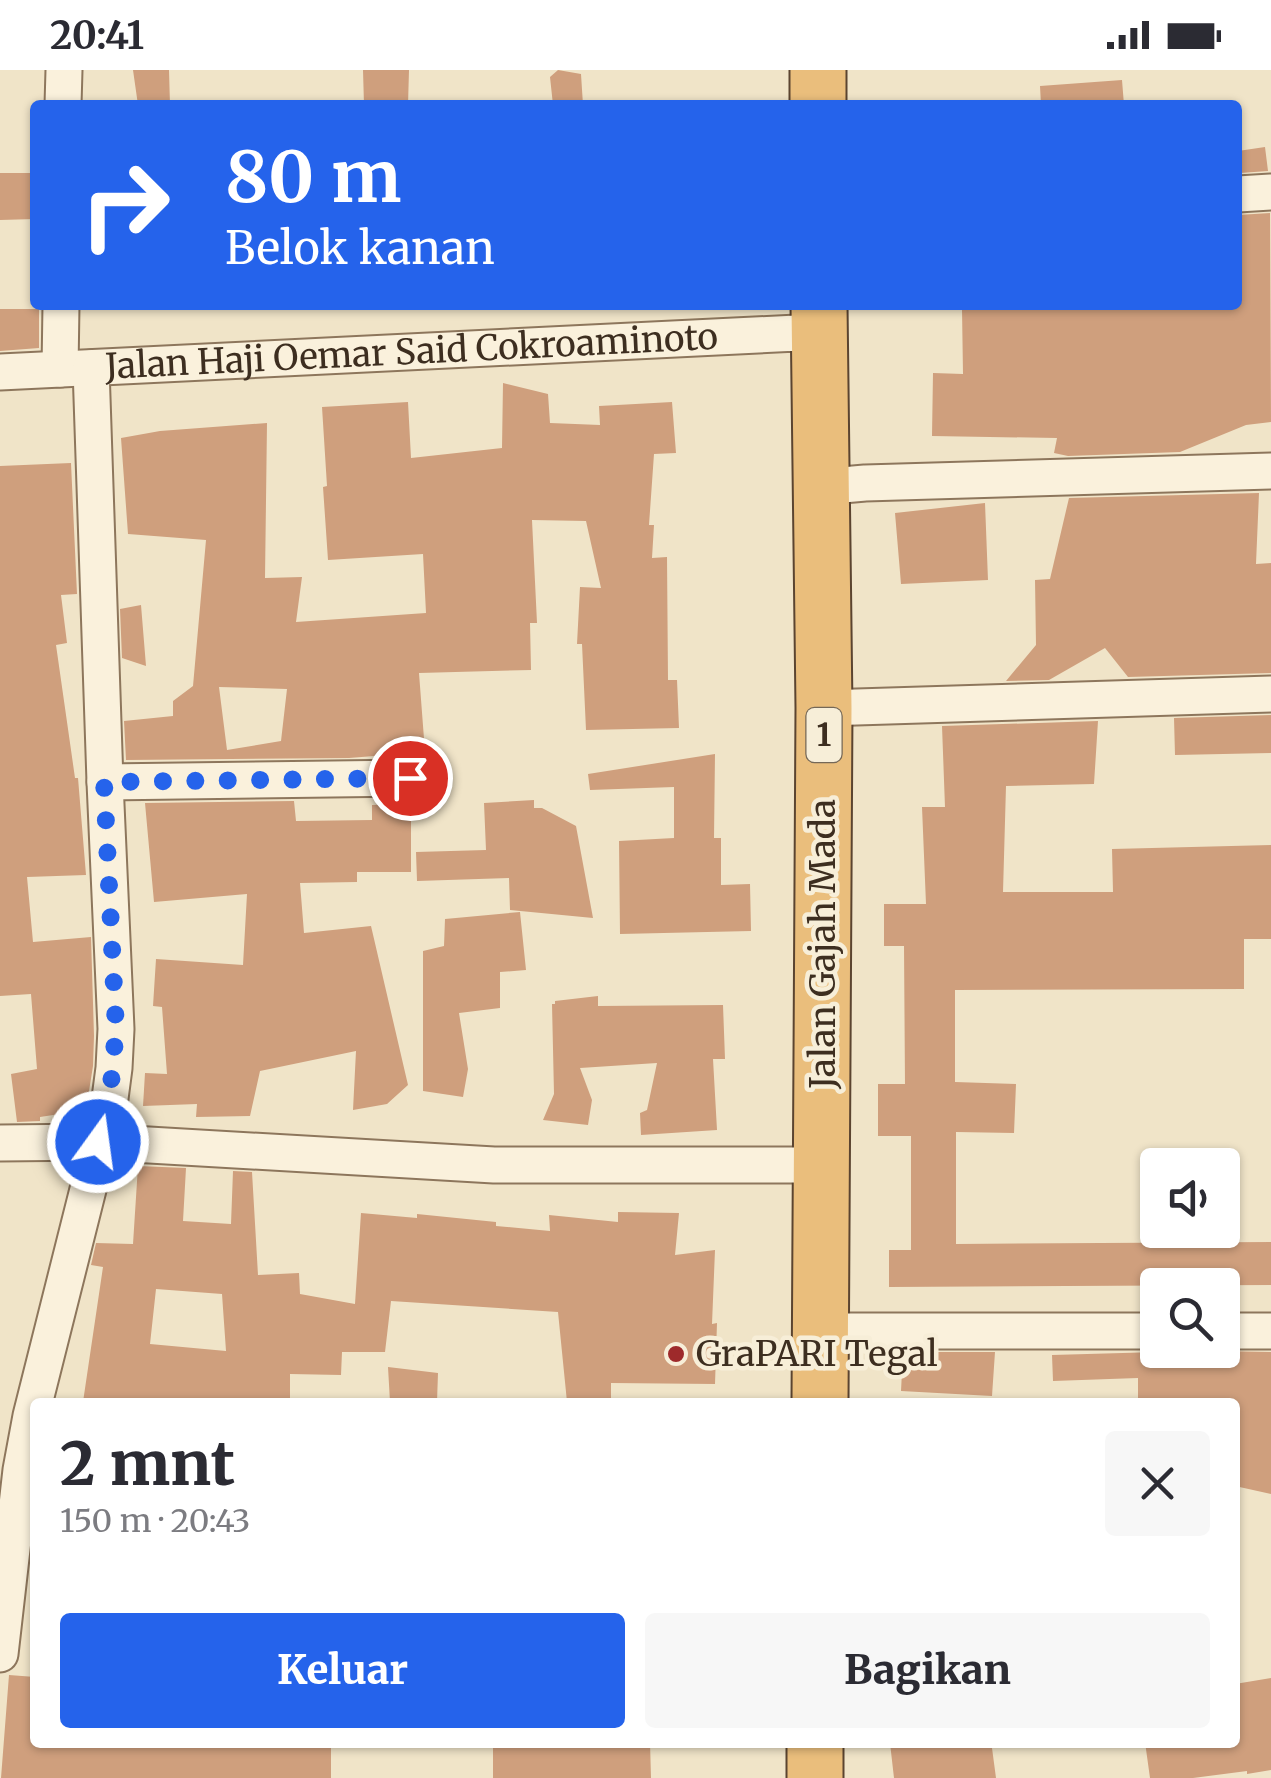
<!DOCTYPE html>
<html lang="id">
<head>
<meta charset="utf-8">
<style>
	:root { --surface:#fff; --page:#f7f7f7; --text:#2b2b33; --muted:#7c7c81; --accent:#2563eb }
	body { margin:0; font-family:Merriweather,serif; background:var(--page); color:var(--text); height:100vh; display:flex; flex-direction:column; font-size:38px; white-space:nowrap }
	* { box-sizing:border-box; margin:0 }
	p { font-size:32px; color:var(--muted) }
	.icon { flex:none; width:55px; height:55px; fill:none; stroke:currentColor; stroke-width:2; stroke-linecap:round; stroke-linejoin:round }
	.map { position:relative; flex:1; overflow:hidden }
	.drawer { position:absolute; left:30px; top:1328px; width:1210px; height:350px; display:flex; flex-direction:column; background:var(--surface); border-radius:10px; box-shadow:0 2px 8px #0004 }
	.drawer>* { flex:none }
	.guide { position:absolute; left:30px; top:30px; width:1212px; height:210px; border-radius:10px; box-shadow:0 2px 8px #0004; background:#2563eb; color:#fff; overflow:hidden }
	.fabs { position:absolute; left:1140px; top:1078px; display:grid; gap:20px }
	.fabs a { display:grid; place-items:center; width:100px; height:100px; border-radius:10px; background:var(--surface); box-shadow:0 2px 8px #0004; font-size:50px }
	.pin { position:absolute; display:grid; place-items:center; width:85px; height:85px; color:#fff; margin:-42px; border:5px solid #fff; border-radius:50%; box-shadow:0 2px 10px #0007 }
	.me { position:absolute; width:110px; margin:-55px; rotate:14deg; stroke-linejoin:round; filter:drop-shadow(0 0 8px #0008) }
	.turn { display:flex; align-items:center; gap:35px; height:210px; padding:0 30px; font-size:45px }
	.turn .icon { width:130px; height:130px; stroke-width:2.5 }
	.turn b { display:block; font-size:70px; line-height:85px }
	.round { display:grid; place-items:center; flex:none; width:105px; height:105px; border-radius:10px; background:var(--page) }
	.summary { display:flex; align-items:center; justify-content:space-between; height:170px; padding:0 30px }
	h1 { font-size:60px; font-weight:800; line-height:75px }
	.primary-button { display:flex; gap:20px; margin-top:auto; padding:20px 30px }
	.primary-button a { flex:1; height:115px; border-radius:10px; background:var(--accent); color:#fff; font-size:40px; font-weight:800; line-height:115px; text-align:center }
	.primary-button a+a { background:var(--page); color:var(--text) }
	.status { display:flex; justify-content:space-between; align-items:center; height:70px; padding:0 50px; background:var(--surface); direction:ltr }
	.status svg { height:28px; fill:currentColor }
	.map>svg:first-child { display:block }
	.building { fill:#cf9f7d; fill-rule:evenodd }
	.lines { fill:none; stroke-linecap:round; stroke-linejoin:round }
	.minor-casing { stroke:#8d765c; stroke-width:39 }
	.trunk-casing { stroke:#5b4430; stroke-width:59 }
	.minor { stroke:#faf1dc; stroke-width:35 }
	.trunk { stroke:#eabe7c; stroke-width:55 }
	.route { stroke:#2563eb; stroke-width:18; stroke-dasharray:0 32.4 }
	.poi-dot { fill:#9e2a2b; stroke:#f7eed8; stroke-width:4 }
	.labels { text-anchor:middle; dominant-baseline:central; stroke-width:9; stroke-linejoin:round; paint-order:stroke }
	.shield { fill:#f7eed8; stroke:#756857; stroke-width:2.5 }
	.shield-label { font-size:32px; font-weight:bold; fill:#3d2e20 }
	.street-label { font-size:35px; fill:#3d2e20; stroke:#f7eed8 }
	.poi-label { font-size:35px; fill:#3d2e20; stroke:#f7eed8; text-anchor:start }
</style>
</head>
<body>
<div class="status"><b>20:41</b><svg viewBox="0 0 49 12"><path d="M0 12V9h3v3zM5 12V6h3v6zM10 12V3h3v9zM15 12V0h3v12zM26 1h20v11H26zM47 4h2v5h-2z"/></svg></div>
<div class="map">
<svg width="1271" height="1708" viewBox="0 0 1271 1708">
	<rect width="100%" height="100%" fill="#f0e4c8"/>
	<path class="building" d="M133 0H169L170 35H138Z
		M363 0H409L408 35H364Z
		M558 0 581 4 583 35H553L550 7Z
		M1122 10 1124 35H1041L1040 16Z
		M1265 77 1268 101 1240 103 1238 81Z
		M0 103H35V149L0 150Z
		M1270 143 1271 352 1246 355 1180 382 1068 386 1054 383 1057 368 932 366 933 303 963 304 962 239 994 238V235H1238V145Z
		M0 239H39V278L0 281Z
		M503 313 548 324 550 353 600 355 599 336 672 332 676 383 654 384 649 455H654L652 488 667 487 668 610H677L679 658 586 660 582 574H577L580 517 601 518 586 451 532 450 537 553H530L531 600 419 603 425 682 349 688 126 690 124 651 173 646V631L193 616 206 470 128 464 121 368 160 361 267 353 265 508 302 507 296 552 426 543 423 484 328 490 323 417 327 416 322 337 408 332 411 388 502 378ZM219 617 287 619 281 671 227 680Z
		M71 393 77 524 61 525 67 573 56 575 75 708H78L86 805 27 807 33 872 91 867 94 966 93 996 86 1040 40 1047V1051L17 1052 11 1004 37 999 31 924 0 926V396Z
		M1259 423 1256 494 1271 493V603L1128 607 1105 578 1049 610 1006 611 1036 575 1035 510 1050 509 1069 428Z
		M985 433 988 510 901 514 895 443Z
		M141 535 146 596 122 588 120 539Z
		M1271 645V683L1175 685 1174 648Z
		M1098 651 1094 714 1006 716 1003 822H1113L1112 779 1271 775V869H1244V919L955 920V1012L1016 1014 1014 1063 956 1062V1174L1271 1172V1215L889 1217V1180H911V1066H878V1014H905L904 876H884V834H926L922 737H945L942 656Z
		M715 684 714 768H721V815L750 814 751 861 620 864 619 771 674 768V717L590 720 588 704Z
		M534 730V738H542L576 756 593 848 510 840 509 808 417 811 416 782 486 780 484 733Z
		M294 731 296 751 372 750V735L411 734V802H357V812L300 813 304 863 371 856 408 1015 387 1034 353 1040 356 981 260 1001 250 1046 196 1047 197 1034 143 1036 145 1003 167 1004 162 937 153 936 156 889 243 895 247 824 154 832 145 733Z
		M520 842 526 900 500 902V938L459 943 468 999 463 1027 423 1021V881L444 876 445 849Z
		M598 926V936L723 935 725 989H713L717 1060 641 1065 640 1043 647 1040 657 993 580 998 592 1030 588 1055 543 1050 554 1024 552 934H555V931Z
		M138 1096 186 1098 183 1151 231 1154 233 1101 252 1102 258 1205 299 1203 300 1224 355 1234 361 1143 417 1148V1144L496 1152V1156L550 1161 549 1145 618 1152V1142L679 1143 675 1185 715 1180 712 1254 717 1253 715 1314 611 1313V1332H567L558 1242 391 1231 385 1282H342L341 1305 290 1304V1332H83L103 1197 91 1195 96 1173 133 1174ZM156 1219 222 1224 226 1281 150 1274Z
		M1167 1280 1271 1282V1424L1235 1416V1332H1138V1308L1053 1311 1052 1285 1158 1282Z
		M903 1282H995L992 1326 901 1321Z
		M388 1297 438 1303 437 1332H390Z
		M9 1605 35 1607V1672H331V1708H1Z
		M1271 1608V1700L1247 1704V1701L1193 1708H1150L1145 1672H1235V1614Z
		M493 1672 597 1677V1672H650L651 1708H493Z
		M890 1673 992 1678 996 1708H894Z"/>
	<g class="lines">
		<g class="minor-casing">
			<g id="minor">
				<path d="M63 35 64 0"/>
				<path d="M1238 124 1271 122"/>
				<path d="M60 299 61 235"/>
				<path id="s1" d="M0 302 797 263 819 277"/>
				<path d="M820 417 865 413 1271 401"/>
				<path d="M824 638 1271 624"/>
				<path d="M105 712 410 708"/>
				<path d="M0 1073 98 1072 494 1095H822"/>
				<path d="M821 1261H1158"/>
				<path d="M1222 1261H1271"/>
				<path d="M0 1584 21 1400 31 1346 109 1036 114 998 116 959 105 712 91 298"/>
			</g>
		</g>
		<g class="trunk-casing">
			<path id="trunk" d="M818 0V35
				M819 235 824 638 820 1332
				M815 1708V1672"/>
		</g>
		<use href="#minor" class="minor"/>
		<use href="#trunk" class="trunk"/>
	</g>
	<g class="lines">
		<path class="route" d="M98 1072 109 1036 116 959 104 712 410 708"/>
	</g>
	<circle class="poi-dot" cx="676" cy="1284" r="10"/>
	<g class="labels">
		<rect class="shield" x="806.5" y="638" width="35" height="54" rx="8"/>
		<g class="shield-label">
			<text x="824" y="665">1</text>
		</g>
		<g class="street-label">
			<text stroke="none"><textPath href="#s1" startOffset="412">Jalan Haji Oemar Said Cokroaminoto</textPath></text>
			<text transform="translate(823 874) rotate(-90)">Jalan Gajah Mada</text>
		</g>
		<g class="poi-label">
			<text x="696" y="1284">GraPARI Tegal</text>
		</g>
	</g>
</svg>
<div class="fabs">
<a><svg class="icon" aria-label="sound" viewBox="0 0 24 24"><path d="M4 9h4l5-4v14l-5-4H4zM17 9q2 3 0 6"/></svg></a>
<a><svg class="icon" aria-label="search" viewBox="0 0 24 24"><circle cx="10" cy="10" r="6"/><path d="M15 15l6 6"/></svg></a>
</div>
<div class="pin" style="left:410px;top:708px;background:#d93025"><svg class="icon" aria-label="arrive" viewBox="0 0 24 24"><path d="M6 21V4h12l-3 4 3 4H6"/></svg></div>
<svg class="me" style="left:98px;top:1072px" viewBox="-20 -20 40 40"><circle r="17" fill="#2563eb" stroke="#fff" stroke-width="3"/><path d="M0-11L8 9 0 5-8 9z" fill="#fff"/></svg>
<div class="guide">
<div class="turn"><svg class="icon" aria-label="right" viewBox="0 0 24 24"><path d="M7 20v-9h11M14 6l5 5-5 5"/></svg><div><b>80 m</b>Belok kanan</div></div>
</div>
<section class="drawer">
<div class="summary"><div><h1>2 mnt</h1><p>150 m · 20:43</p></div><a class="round"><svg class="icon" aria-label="close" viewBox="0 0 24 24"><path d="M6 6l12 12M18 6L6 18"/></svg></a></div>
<div class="primary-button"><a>Keluar</a><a>Bagikan</a></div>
</section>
</div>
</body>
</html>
